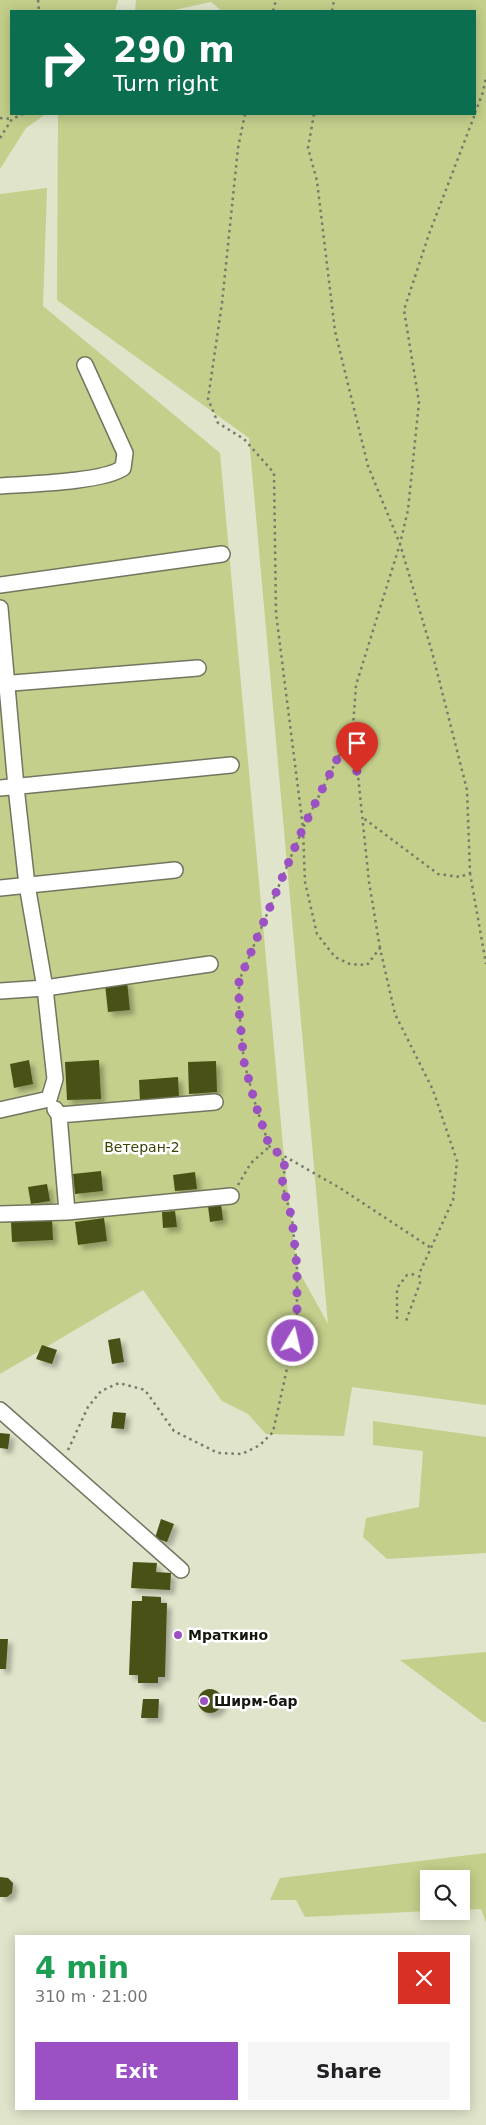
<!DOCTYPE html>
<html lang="en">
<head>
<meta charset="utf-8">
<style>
	:root { --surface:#fff; --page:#f6f6f6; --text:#202124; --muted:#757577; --accent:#9b51c4 }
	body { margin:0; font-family:"DejaVu Sans",sans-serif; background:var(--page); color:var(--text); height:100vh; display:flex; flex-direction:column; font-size:19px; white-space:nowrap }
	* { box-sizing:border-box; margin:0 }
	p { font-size:16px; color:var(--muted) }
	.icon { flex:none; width:28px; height:28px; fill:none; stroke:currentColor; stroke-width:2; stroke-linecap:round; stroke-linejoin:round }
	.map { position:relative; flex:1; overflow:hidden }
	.panel { position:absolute; left:15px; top:1935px; width:455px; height:175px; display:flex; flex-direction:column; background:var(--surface); border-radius:0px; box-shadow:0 2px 12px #0003 }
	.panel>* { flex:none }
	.banner { position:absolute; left:10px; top:10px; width:466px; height:105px; border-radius:0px; box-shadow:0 2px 12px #0003; background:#0b6e4f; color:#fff; overflow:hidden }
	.tools { position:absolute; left:420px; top:1870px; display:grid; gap:10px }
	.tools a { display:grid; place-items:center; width:50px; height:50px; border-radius:0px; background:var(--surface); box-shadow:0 2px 12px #0003; font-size:25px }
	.pin { position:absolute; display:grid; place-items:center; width:42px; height:42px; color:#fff; margin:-51px -21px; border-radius:50% 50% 50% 0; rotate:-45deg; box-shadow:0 0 5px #0007 }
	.pin .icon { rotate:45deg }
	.me { position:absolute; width:55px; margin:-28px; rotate:9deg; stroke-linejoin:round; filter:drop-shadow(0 0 4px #0008) }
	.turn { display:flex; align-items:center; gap:18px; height:105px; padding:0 20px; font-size:22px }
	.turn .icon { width:65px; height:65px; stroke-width:2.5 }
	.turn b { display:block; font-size:35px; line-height:42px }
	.round { display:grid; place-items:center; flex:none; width:52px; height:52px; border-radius:0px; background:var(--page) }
	.summary { display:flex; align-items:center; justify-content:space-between; height:85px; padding:0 20px }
	h1 { font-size:30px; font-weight:700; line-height:38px; color:#1e9e55 }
	.primary-button { display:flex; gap:10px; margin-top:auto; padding:10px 20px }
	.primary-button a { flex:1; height:58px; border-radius:0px; background:var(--accent); color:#fff; font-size:20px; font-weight:700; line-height:58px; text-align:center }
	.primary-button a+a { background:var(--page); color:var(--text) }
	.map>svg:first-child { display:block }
	.green { fill:#c3cf8b }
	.building { fill:#495115; filter:url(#shadow) }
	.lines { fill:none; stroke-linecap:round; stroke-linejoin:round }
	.minor-casing { stroke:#71765f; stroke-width:18 }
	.path { stroke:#777b69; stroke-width:2.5; stroke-dasharray:2.5 4; stroke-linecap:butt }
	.minor { stroke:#fff; stroke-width:15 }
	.route { stroke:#9b51c4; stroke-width:9; stroke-dasharray:0 16.2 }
	.poi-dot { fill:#9b51c4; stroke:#fff; stroke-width:2 }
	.labels { text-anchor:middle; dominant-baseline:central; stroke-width:5; stroke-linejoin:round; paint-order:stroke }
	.park-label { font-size:14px; fill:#3b4305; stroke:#fff }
	.poi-label { font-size:14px; font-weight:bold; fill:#15170e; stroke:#fff; text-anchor:start }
</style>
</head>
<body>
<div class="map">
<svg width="486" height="2125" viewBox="0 0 486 2125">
	<defs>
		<filter id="shadow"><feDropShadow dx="4.5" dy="4.5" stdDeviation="2.5" flood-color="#0004"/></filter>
	</defs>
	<rect width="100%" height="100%" fill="#dfe4ca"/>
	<path class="green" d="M0 0H118L115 11H11V114H46L26 128 0 169Z
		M136 0H486V1405L352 1387 344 1436 266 1434 248 1414 222 1401 143 1290 0 1374V194L47 188 43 306 220 453 285 1168 297 1268 328 1324 249 438 57 300 58 114H475V11H222L211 2 169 11H135Z
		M373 1421 486 1437V1553L387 1559 363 1537 366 1518 419 1507 423 1451 373 1445Z
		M486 1652V1722H483L400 1660Z
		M486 1853V1923L481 1909 461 1910V1879H429V1911L305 1917 296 1900H270L280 1878Z"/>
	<path class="building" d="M127 981 130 1010 108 1012 105 984Z
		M29 1060 33 1084 14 1088 10 1064Z
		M99 1060 101 1099 67 1100 65 1062Z
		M216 1061 217 1092 189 1094 188 1062Z
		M178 1077 179 1098 140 1101 139 1080Z
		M101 1171 103 1191 75 1194 73 1174Z
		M195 1172 197 1189 175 1191 173 1175Z
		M47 1184 50 1201 31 1204 28 1187Z
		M221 1204 223 1220 210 1222 208 1206Z
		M175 1211 177 1227 163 1228 162 1212Z
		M104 1218 107 1241 78 1245 75 1222Z
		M52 1219 53 1240 12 1242 11 1222Z
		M120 1338 124 1362 112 1364 108 1340Z
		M42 1345 57 1350 52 1364 36 1359Z
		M113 1412 126 1413 124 1429 111 1428Z
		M0 1433 10 1434 8 1449 0 1448Z
		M161 1519 174 1524 167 1542 155 1538Z
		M133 1562 157 1563 156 1572 171 1573 170 1590 131 1588Z
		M142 1596 161 1597V1603H167L165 1677H158V1683H138V1675H129L132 1601H142Z
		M0 1639H8L6 1669H0Z
		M198 1701a12 12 0 1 1 24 0a12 12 0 1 1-24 0Z
		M143 1699H159L158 1718H141Z
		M0 1877 8 1878 13 1883 12 1893 7 1897H0Z"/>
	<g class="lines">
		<g class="minor-casing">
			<path id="minor" d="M0 486C27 484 103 482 123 468L125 453 85 365
				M0 585 222 554
				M0 608 16 787 27 885 45 988 55 1079 49 1099 0 1110
				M0 684 198 668
				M0 788 231 765
				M0 888 175 870
				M0 991 45 988 210 964
				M55 1109 59 1115 67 1212
				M59 1115 215 1102
				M0 1214 67 1212 231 1196
				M0 1410 181 1570"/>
		</g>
		<path class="path" d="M38 0 39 11
			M273 11 276 0
			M332 11 334 0
			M475 113 483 92 486 77
			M245 114 238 148 222 303 208 399 218 423 244 439 274 473 276 613 303 828 305 882 317 934 335 957 350 964 367 965 380 948 395 1014 433 1090 457 1161 453 1200 419 1274 420 1283 406 1321
			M314 114 308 148 317 181 335 331 368 466 400 544 432 652 467 790 470 873 460 877 438 874 362 817
			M0 118 12 119
			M0 138 12 119 23 114
			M353 727 356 685 400 544 408 510 419 402 404 310 429 234 475 114
			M470 873 486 964
			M380 948 369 882 353 727 303 828 239 981V1010L244 1062 255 1103 270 1148 340 1188 431 1248
			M238 1185 251 1163 269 1147
			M397 1319V1288L407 1275 418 1274
			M68 1450 88 1407 101 1391 119 1383 145 1390 174 1431 218 1453 242 1454 260 1445 273 1432 297 1323V1268L292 1218 282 1184 285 1168 282 1156"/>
		<use href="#minor" class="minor"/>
	</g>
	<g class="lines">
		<path class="route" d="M293 1341 297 1322V1268L292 1218 282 1184 285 1168 282 1155 270 1148 255 1103 244 1062 239 1010V981L303 828 353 727 357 773"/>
	</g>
	<g class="poi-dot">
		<circle cx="178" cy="1635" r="5"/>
		<circle cx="204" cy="1701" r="5"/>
	</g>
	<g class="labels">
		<g class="park-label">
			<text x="142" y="1147">Ветеран-2</text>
		</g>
		<g class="poi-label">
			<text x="188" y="1635">Мраткино</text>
			<text x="214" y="1701">Ширм-бар</text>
		</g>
	</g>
</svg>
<div class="tools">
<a><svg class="icon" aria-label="search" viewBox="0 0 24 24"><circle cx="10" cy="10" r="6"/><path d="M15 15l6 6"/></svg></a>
</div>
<div class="pin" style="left:357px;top:773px;background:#d93025"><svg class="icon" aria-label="arrive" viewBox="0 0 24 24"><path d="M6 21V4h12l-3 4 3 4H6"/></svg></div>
<svg class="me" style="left:293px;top:1341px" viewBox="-20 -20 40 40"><circle r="17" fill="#9b51c4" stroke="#fff" stroke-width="3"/><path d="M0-11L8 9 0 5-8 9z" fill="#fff"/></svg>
<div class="banner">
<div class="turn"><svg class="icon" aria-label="right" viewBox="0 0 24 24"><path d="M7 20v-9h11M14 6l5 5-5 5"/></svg><div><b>290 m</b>Turn right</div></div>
</div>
<section class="panel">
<div class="summary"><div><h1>4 min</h1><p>310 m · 21:00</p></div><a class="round" style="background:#d93025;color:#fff"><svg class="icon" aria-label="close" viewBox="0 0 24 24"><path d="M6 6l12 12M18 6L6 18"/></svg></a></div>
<div class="primary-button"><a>Exit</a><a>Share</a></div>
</section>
</div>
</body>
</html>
